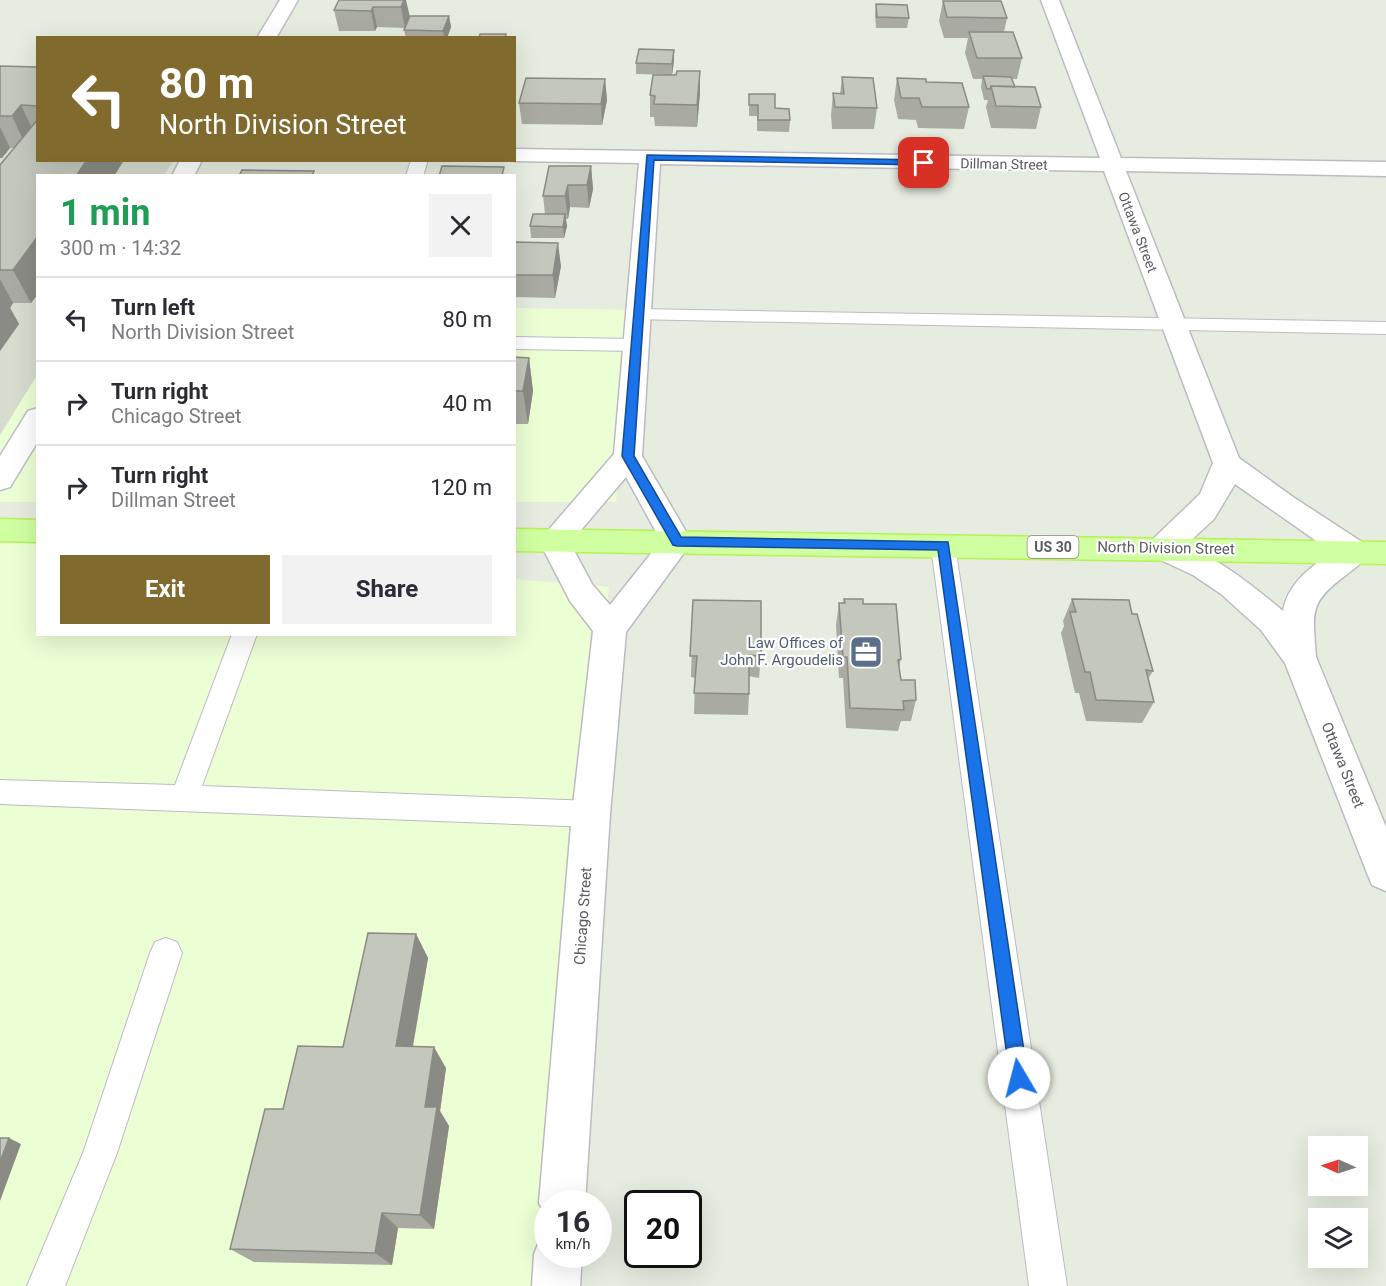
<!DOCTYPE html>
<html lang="en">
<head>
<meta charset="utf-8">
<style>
	:root { --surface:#fff; --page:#f2f2f3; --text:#2b2b33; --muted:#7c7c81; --line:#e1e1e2; --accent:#816a2e }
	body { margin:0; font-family:Roboto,sans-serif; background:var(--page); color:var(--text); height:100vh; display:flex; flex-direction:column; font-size:22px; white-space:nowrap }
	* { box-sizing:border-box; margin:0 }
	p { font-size:20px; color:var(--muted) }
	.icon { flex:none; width:33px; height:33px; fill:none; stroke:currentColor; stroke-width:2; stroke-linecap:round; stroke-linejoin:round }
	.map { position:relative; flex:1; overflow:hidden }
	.side { position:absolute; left:36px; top:174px; width:480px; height:462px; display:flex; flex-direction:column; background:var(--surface); border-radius:0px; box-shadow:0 6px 24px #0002 }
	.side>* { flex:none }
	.hud { position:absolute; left:36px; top:36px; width:480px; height:126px; border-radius:0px; box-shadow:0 6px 24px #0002; background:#816a2e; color:#fff; overflow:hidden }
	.needle { width:39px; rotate:273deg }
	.tools { position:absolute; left:1308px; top:1136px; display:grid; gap:12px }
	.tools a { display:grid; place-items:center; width:60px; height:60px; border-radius:0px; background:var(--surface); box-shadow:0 6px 24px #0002; font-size:30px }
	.speed { position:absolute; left:534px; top:1190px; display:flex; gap:12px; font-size:30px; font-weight:700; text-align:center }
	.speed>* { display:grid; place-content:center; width:78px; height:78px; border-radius:50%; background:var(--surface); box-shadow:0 6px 24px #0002; line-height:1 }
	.speed small { font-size:15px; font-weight:400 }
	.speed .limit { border:3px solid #111; border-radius:9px; background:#fff; color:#111 }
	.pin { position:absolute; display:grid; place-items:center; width:51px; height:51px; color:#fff; margin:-26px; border-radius:12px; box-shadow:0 3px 9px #0006 }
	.me { position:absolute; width:66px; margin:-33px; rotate:352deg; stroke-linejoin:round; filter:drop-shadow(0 0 4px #0008) }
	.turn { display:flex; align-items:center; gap:21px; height:126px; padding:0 24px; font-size:27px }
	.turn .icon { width:78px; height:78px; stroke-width:2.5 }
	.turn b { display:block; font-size:42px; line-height:51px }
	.round { display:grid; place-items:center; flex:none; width:63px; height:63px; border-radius:0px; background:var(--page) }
	.head { display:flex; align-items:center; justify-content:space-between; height:102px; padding:0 24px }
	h1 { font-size:36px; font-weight:700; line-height:45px; color:#1e9e55 }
	.button { display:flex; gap:12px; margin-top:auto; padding:12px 24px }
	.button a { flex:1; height:69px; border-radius:0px; background:var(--accent); color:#fff; font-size:24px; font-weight:700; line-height:69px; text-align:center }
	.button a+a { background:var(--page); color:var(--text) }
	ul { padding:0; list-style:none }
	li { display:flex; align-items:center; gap:18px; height:84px; padding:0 24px; border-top:2px solid var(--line) }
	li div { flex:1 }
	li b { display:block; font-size:22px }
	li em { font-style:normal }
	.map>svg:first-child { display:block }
	.commercial { fill:#ecfed4 }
	.education { fill:#d6dcce }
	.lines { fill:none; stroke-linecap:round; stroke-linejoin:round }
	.lane-casing { stroke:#bdbbc2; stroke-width:2 }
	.street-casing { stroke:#bdbbc2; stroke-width:3 }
	.secondary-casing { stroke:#c0bdc6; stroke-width:3 }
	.primary-casing { stroke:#b5f253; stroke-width:3 }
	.lane { fill:#fff; fill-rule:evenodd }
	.street { fill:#fff; fill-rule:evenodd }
	.secondary { fill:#fff; fill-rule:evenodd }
	.primary { fill:#d0ffa2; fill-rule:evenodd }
	.wall { fill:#a9aba2 }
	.shaded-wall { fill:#898b84 }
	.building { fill:#c4c7bc; stroke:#898b84; stroke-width:1.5 }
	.route { fill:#1a73e8; stroke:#114b97; stroke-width:1.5 }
	.labels { text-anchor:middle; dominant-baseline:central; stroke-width:4.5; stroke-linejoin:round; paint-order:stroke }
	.far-street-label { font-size:14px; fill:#5b5961; stroke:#fff }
	.shield { fill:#fff; stroke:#8c8b90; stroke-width:1.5 }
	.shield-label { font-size:14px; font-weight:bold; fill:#5b5961 }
	.street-label { font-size:15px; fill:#5b5961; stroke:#fff }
	.service-label { font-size:15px; fill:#4e5e75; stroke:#fff; text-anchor:end }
</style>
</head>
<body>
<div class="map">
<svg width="1386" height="1286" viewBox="0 0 1386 1286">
	<rect width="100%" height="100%" fill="#e7ece0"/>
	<path class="commercial" d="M515 308 636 310 616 502H515Z
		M37 375V502H0V435Z
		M0 535 37 538 38 634H514L515 579 609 587 550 1203H548L542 1286H0Z"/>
	<path class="education" d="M0 70 38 160 173 161 164 175 38 176 37 375 0 435Z"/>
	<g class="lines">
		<g class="lane-casing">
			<path id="lane" d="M411 160H428L423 176H406Z
				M638 309 1386 322V334L631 319 628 315 631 311Z
				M514 337 636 339 643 341 646 345 643 349 636 351 514 349Z
				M943 537 951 540 955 546 1067 1286H1029L931 546 935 540Z
				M232 634H257L202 786 591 801 601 805 605 814 601 823 591 827 0 804V780L175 785Z
				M166 938 177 942 182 953 117 1153 65 1286H27L83 1153 150 953 155 942Z"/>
		</g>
		<g class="street-casing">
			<path id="street" d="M1041 0H1059L1121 158 1386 162V176L1126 171 1239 458 1293 497 1365 544 1369 552C1364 562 1355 568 1346 575 1308 603 1313 612 1316 657L1386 827V891L1372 885 1367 873 1285 663 1261 630 1221 594 1193 575 1152 556 1148 548 1152 540 1200 494 1213 463 1104 171 660 164 642 456 692 542 626 632 610 814 585 1203H548V1220L539 1203 572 814 593 631 570 601 539 541 614 454 639 163 514 161 510 160H514V149L1100 158ZM626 477 661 541 610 605 592 584 570 543ZM1235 484 1332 552C1310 568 1288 583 1283 611 1252 585 1223 562 1186 545L1214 519Z
				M548 1235V1254H582L580 1286H532L534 1254 541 1237Z"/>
		</g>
		<g class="secondary-casing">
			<path id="secondary" d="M280 0H298L276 38H257Z
				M180 160H202L194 176H172Z
				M38 408V441L10 487 0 490V456L28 411Z"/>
		</g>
		<g class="primary-casing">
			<path id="primary" d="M0 519 38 520V542L0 541Z
				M514 529 1386 542V564L514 551Z"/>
		</g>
		<use href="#lane" class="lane"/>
		<use href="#street" class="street"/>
		<use href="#secondary" class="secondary"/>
		<use href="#primary" class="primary"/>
	</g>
	<path class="wall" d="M406 0 405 28 377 27 375 31H339L334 10Z
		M943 1 1007 18 1004 32 1022 58 1017 79H1012L1015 87 1041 107 1036 129 991 128 986 107 988 100H984L981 87 982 79H973L965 53 968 38H944L939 21Z
		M876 4 909 18 907 28H876L875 15Z
		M449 16 451 27 447 38H406L404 30Z
		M674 61 672 75 636 74V63Z
		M0 66 38 67V160H124L114 176H38V294L31 303H13L10 308 19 324 0 351V165L14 148H10L2 158H0Z
		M700 71V93L697 127 655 126 654 117H650V95L676 75Z
		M842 77 877 108 874 129H832L831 115 833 93 840 94Z
		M897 78 926 82 969 107 964 129 918 128 916 120 898 119 894 100Z
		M605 79 607 100 602 125 522 124 519 103Z
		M749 94 775 108 790 120 789 132 757 131V116H749Z
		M591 166 593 189 589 208 570 207 568 219H566L567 226 564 238H531L530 226 545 214 543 196Z
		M514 242 561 266 555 298 514 297Z
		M514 357 529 358 533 391 528 424H514Z
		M844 599 863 604 901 659 899 668 901 680 916 700 911 721H901L898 731 846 728 843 678H839L836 625 839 603H843Z
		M1072 599 1132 614 1153 671 1148 679 1154 702 1142 723 1086 721 1079 693H1075L1061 633 1064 626 1063 621Z
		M693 600 761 656 759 678 749 676V694L748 715 694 714 695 678 691 677Z
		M416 934 428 958 413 1047 446 1068 440 1111 449 1126 434 1229 398 1228 392 1265 254 1262 230 1249 283 1109 343 1047Z"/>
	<path class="shaded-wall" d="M404 0H406L410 17 405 28 401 7Z
		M373 7 377 27 375 31 371 11Z
		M449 16 451 27 447 38H445L443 31Z
		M674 50V61L672 75V64Z
		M700 71V93L697 127V105Z
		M605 79 607 100 602 125 601 104Z
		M21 105 36 137 27 148 12 116Z
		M0 127 10 148 2 158H0Z
		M87 160H124L114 176H76Z
		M591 166 593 189 589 208 587 185Z
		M568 185 570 207 568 219 565 196Z
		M565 214 567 226 564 238 563 227Z
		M38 236V294L31 303 13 270Z
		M558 243 561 266 555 298 553 275Z
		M0 279 13 303 10 308 19 324 0 351Z
		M529 358 533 391 528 424 523 391Z
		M416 934 428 958 409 1067 396 1046Z
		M434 1047 446 1068 440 1111 449 1126 434 1229 420 1215 425 1107Z
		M9 1138 21 1144 0 1201V1162Z
		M382 1213 398 1228 392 1265 375 1253Z"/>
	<path class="building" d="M339 0H404L401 7H373L371 11 334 10Z
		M943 1H1001L1007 18 947 17Z
		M876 4 907 5 909 18 877 17Z
		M410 16H449L443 31 404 30Z
		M969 32H1013L1022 58H977Z
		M480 34H506L505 38H479Z
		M639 49 674 50 672 64 636 63Z
		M0 66 38 67V106L21 105 12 116H0Z
		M677 71H700L697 105 654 104 655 96 650 95 653 75H676Z
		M983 76 1011 77 1015 87 991 86 990 89H987Z
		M842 77 873 78 877 108 835 107 833 93 844 94Z
		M526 78 605 79 601 104 519 103Z
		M897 78 926 79V82L962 83 969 107H922L919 98H901Z
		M991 86 1035 87 1041 107 996 106Z
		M749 94H775V108L789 109 790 120H758V105H749Z
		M38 119V160H87L76 176H38V236L13 270H0V165Z
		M442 166 504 167 502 176H439Z
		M549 166H591L587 185H568L565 196H543Z
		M242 170 314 171 312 176H239Z
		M533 214H565L563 227 530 226Z
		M514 242 558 243 553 275H514Z
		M514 357 529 358 523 391H514Z
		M844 599H863V604H896L901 659 898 660 901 680H915L916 700 903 701 904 710 850 708 847 657H843L839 603H845Z
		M1072 599 1129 600 1132 614H1137L1153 671 1146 670 1154 702 1096 700 1090 672H1085L1070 612H1076Z
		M693 600 761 601V656L749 655V694L694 693 697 656H690Z
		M368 933 416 934 396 1046 434 1047 425 1107H437L420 1215 382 1213 375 1253 230 1249 265 1109H283L298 1046 343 1047Z
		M0 1138H9L0 1162Z"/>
	<path class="route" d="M647 155 924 160 928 163 924 165 654 160 634 456 681 537 948 542 1028 1078 1025 1085 1019 1087 1013 1085 1010 1078 938 550 677 546 673 545 622 456Z"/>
	<defs>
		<g id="office-square" transform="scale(1.725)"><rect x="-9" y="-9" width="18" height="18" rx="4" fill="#5c6f8a" stroke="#fff"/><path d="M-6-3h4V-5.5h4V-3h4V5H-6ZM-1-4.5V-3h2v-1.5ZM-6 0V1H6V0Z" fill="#fff"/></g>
	</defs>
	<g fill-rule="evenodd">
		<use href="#office-square" x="866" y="652"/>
	</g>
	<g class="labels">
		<g class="far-street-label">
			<text transform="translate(1004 164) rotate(1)">Dillman Street</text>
			<text transform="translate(1138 232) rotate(69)">Ottawa Street</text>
		</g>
		<rect class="shield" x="1027.5" y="536" width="51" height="22" rx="4.5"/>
		<g class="shield-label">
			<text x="1053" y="547">US 30</text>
		</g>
		<g class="street-label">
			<text transform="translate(1166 548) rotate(1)">North Division Street</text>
			<text transform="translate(1343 765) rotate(68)">Ottawa Street</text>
			<text transform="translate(583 916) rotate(-86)">Chicago Street</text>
		</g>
		<g class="service-label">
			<text x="843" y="643">Law Offices of<tspan x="843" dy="17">John F. Argoudelis</tspan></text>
		</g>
	</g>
</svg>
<div class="tools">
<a><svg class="needle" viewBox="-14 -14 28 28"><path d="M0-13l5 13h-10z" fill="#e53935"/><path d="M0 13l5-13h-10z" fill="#7c7c81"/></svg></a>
<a><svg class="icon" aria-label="layers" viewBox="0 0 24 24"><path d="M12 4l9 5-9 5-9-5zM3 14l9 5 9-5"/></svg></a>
</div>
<div class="speed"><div>16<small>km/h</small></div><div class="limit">20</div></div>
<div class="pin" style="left:924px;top:163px;background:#d93025"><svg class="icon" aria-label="arrive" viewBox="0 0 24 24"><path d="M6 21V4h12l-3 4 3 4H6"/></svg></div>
<svg class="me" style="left:1019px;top:1078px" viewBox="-20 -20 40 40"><circle r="19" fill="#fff"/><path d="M0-13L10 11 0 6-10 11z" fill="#1a73e8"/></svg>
<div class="hud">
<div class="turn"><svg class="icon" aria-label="left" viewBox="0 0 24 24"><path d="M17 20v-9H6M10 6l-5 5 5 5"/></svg><div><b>80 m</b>North Division Street</div></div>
</div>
<section class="side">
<div class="head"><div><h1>1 min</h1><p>300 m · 14:32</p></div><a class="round"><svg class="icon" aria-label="close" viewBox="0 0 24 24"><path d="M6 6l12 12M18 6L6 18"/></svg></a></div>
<ul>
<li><svg class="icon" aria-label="left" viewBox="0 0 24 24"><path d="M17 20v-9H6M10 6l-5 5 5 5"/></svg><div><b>Turn left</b><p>North Division Street</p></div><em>80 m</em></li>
<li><svg class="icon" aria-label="right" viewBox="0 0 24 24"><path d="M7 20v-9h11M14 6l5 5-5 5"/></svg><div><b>Turn right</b><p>Chicago Street</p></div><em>40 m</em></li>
<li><svg class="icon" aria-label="right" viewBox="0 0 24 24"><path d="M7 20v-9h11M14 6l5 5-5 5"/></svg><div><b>Turn right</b><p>Dillman Street</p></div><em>120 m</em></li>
</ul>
<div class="button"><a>Exit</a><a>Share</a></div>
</section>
</div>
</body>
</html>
